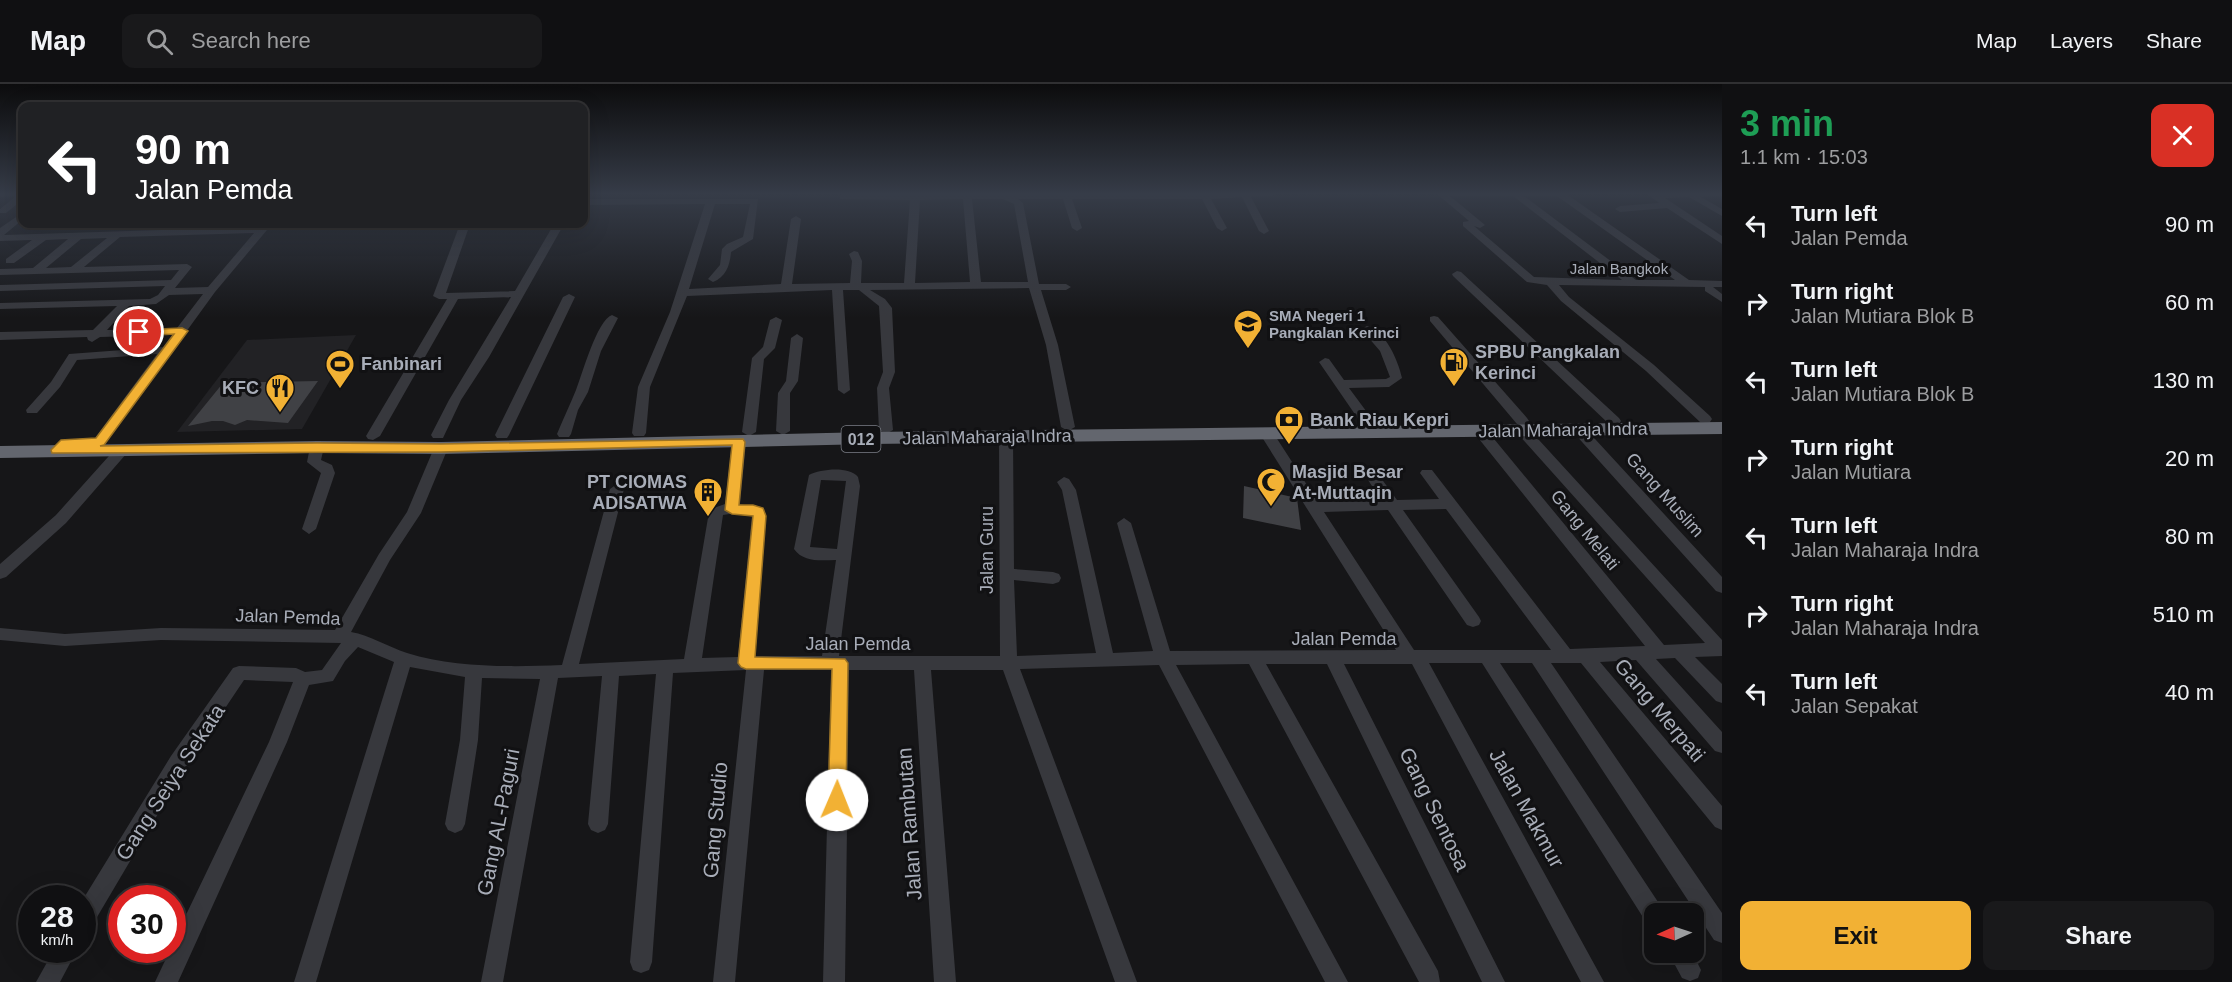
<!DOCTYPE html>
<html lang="en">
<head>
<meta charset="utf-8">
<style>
	:root { --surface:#101012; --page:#19191b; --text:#f1f3f6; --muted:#9c9d9f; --line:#303032; --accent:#f2b134 }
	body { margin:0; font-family:Arial,sans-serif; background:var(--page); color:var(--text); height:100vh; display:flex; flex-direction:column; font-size:22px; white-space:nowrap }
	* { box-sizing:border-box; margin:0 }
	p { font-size:20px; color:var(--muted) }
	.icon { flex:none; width:33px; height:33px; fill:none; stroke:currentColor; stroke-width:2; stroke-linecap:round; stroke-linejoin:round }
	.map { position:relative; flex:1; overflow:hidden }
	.drawer { display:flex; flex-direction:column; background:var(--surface); width:510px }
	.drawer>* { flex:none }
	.banner { position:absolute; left:18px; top:18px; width:570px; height:126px; border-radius:12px; box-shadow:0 6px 24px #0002,0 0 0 2px var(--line); background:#202124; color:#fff; overflow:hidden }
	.needle { width:39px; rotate:267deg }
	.tools { position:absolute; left:1644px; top:819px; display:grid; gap:12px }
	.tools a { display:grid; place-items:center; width:60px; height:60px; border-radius:12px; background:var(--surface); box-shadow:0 6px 24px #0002,0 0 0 2px var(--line); font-size:30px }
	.speed { position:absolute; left:18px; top:801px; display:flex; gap:12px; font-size:30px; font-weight:700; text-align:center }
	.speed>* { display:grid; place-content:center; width:78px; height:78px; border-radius:50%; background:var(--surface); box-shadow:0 6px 24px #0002,0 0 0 2px var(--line); line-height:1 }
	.speed small { font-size:15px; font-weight:400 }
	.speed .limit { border:9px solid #d22; background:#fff; color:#111 }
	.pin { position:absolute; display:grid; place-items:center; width:51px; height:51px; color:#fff; margin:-26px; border:3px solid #fff; border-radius:50%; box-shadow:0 2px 6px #0007 }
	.me { position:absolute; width:66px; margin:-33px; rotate:1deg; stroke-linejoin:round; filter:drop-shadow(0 0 4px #0008) }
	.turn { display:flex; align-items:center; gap:21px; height:126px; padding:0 18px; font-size:27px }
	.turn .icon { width:78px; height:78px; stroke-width:2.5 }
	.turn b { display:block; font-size:42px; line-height:51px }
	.round { display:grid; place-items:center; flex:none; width:63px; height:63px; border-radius:12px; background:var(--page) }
	.overview { display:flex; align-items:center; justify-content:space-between; height:102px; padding:0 18px }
	h1 { font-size:36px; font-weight:700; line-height:45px; color:#1e9e55 }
	.cta { display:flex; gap:12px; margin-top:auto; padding:12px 18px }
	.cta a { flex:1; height:69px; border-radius:12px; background:var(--accent); color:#111; font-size:24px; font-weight:700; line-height:69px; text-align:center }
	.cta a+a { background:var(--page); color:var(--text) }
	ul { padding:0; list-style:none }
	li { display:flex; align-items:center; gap:18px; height:78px; padding:0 18px }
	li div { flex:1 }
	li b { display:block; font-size:22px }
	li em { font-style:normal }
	header { display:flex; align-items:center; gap:36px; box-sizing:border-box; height:84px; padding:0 30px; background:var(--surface); border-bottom:2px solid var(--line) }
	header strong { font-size:28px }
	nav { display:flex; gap:33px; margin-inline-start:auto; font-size:21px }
	.search { width:420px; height:54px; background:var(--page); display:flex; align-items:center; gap:15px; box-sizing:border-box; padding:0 21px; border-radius:12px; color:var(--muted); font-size:22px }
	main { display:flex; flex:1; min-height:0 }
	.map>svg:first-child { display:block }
	.built { fill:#222225 }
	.building { fill:#404145 }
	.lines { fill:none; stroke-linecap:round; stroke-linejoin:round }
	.minor { fill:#37383d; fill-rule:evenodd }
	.highway { fill:#63666e; fill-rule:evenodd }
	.route { fill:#f2b134; stroke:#9d7322; stroke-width:1.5 }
	.labels { text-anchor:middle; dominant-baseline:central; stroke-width:6; stroke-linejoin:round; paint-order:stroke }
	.far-street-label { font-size:15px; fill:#a8adb8; stroke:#111113 }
	.far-poi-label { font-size:15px; font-weight:bold; fill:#a8adb8; stroke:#111113; text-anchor:start }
	.shield { fill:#111113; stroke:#7b7e86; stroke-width:1.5 }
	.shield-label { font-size:16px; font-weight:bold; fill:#a8adb8 }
	.poi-label { font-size:18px; font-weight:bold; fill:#a8adb8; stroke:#111113; text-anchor:start }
	.street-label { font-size:18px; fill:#a8adb8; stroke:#111113 }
	.near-street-label { font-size:21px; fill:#a8adb8; stroke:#111113 }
</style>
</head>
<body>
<header>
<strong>Map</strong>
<div class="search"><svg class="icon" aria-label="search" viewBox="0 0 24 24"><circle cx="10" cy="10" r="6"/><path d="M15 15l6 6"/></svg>Search here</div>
<nav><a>Map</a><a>Layers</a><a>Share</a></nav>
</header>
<main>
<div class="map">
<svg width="1722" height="898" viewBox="0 0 1722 898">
	<rect width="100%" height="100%" fill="#161618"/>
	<path class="built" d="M356 251 302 345 177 348 247 256Z"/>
	<path class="building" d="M318 297 288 339 247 336 235 341 223 337H212L188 342 223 299Z
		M1244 402 1297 414 1301 446 1243 434Z"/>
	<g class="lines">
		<path class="minor" d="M0 109H22V116L6 129H0V125L16 112 0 113Z
			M1276 109 1271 112 1251 113 1269 147 1264 150 1259 147 1242 113 1211 115 1227 144 1222 147 1217 144 1202 115H1072L1082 144 1077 147 1072 144 1063 115H1018L1023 119 1039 200H1066L1071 203 1066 206H1041L1058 261 1075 343 1068 347 1061 343 1046 261 1029 204 870 206 885 215 892 224 895 288 889 304 893 346 886 350 879 346 877 304 883 288 879 222 859 206H843L850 306 844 310 838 306 832 206 687 212 650 303 646 349 644 352H634L632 349 638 303 670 228 705 120 584 121V115H758L753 155 731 168C730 181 726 193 713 198L708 195 720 181 722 165 727 160 743 153 750 120H715L689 205 781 200 791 135 796 132 801 135 792 200 850 199 852 177 849 170 854 167 858 168 862 177 861 199H904L910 116 840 115V111L843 110ZM963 115 970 198 915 199 920 116ZM972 115H1003L1014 120 1028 198H981Z
			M1436 109H1565L1689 196 1722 197V203H1713L1722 210V218L1705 207V203L1559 201 1569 213 1654 281 1710 332 1712 335 1710 338H1700L1646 287 1561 217 1547 201 1527 198 1463 142V138L1469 137ZM1450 112H1513L1622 196 1534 193 1474 142 1480 144 1485 141ZM1524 112H1557L1675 196H1636Z
			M1646 109H1722V112L1701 113 1722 125V132L1689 113 1665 114 1722 152V160L1667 124 1620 128 1615 125 1620 122 1659 119Z
			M22 129V136L4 151 259 143 262 140H272L215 208 104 361 99 362 92 358 157 270 77 276 60 303 37 329H27L26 326 51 298 69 270 163 263 172 251 100 253 92 258 88 256 87 253 0 256V248L93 246 117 222 0 225V219L150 215 158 211 165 202 0 207V201L171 196 179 186 0 191V185L33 184 68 155 46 156 14 179H6V175L32 156 0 157V144ZM254 149 208 203 175 204 192 183 187 180 84 183 120 153ZM107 154 71 183 46 184 81 155ZM203 210 177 244 107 246 129 222 156 220 169 211Z
			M460 140H470L446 209 515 207 554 140H564L489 273 461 316 443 354H433L431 351 449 316 511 213 458 215 380 352 373 356 368 355 366 352 447 215H439L433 212Z
			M1457 187 1461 188 1619 334 1621 337 1619 340H1609L1453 192 1452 190Z
			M569 210 575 213 509 351 507 354H497L495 351 563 213Z
			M612 231 618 234 601 267 588 308 578 326 571 350 569 353H559L557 350C563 335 570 321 576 306 582 291 597 236 612 231Z
			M1434 232 1438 233 1527 334 1529 337 1527 340H1517L1430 237V233Z
			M776 233 782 236 775 264 764 275 756 348 749 352 742 348 752 274 763 263 770 236Z
			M1367 242C1386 248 1398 276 1402 294L1389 303 1349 304 1375 339 1368 343 1363 342 1319 278 1325 274 1329 275 1344 296 1386 295 1390 293 1380 267 1361 245Z
			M797 250 803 254 798 297 790 309V347L783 351 776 347 778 309 786 297 791 254Z
			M1579 342 1584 343 1722 493V509L1716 507 1574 349 1572 346Z
			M1480 343 1485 344 1664 561 1705 559 1518 350 1516 347 1518 344H1528L1722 556V572L1695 573 1722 600V619L1716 617 1675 574 1656 575 1722 648V669L1715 667 1636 576 1600 578 1722 722V746L1715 743 1581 579H1551L1722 829V859L1714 856 1532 579H1500L1662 824 1664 830H1654V841L1646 838 1482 579H1429L1604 898H1581L1412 580H1344L1505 898H1482L1327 580H1266L1438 887 1440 898H1419L1249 580 1176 581 1348 898H1325L1159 581 1020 585 1137 898H1115L1003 586H931L956 898H934L914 586H849L845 898H823L831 586H764L735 898H713L746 586 673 589 652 878 649 886 641 889 633 886 630 878 656 590 619 592 608 740 605 746 598 749 591 746 588 740 602 592 558 594 503 898H481L540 595 482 594 478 656 465 740 462 746 455 749 448 746 445 740 460 656 465 593 410 583 316 898H294L394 578 358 563 345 577 333 597 309 601 287 658 178 898H155L170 866H172V860L269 658 293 598 244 596 185 684 90 845 82 848V817L171 672 233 584 239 582 296 584 305 588 322 586 341 559 161 556 65 562 0 556V544L65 550 161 544 335 546 379 470 407 428 434 364 441 360 448 364 421 429 390 476 351 548C370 551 388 563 407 569 455 584 512 583 562 581L610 405 617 400 624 405 579 580 684 575 709 428 711 425 725 420 732 358 739 354 746 358 740 420 763 425 766 431 755 572H822L836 476C821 476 804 479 794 465L809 391C821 385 849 382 858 393L860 402 839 572H1000L999 353 1006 349 1013 353 1014 485 1053 488 1059 490 1061 494 1059 498 1053 500 1014 496 1017 572 1096 569 1062 406 1057 398 1064 393 1069 395 1076 406 1113 569 1153 567 1117 439 1124 434 1131 439 1170 567 1396 566 1260 350 1267 346 1272 347 1318 418 1382 417 1366 393 1373 389 1378 390 1397 416 1439 415 1420 389 1422 386H1432L1570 565 1645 562 1475 350 1473 347ZM821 396 846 397 837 465 810 463ZM1446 425 1551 566H1414L1324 428 1388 426 1467 541 1473 543 1479 541 1481 537 1479 533 1403 426ZM736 429 752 431 738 573 702 574 723 431Z
			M317 359 324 363 321 376 332 381 335 389 316 445 309 450 302 445 321 389 307 378 310 363Z
			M122 362 127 363 129 366 127 369 66 439 6 493 0 495V480L56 431 117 363Z
			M54 866H77L60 898H36Z
			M1668 868H1692L1701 886 1698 894 1690 897 1682 894Z"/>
		<path class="highway" d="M1722 338V350L870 360 441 370 317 369 0 374V362L317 357 441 358 870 348Z"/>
	</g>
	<linearGradient id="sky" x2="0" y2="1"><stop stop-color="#0c0c0d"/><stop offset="0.47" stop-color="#363c48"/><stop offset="1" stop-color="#363c48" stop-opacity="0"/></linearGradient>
	<rect width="1722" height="234" fill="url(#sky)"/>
	<path class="route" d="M182 244 188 247 104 361 100 362 317 359 441 360 743 355 745 358 739 421H753L763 424 766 432 755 573 845 575 848 579 846 716 843 721 837 724 831 721 828 716 832 585H746L741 583 738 579 753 432 732 430 725 426 732 361 441 368 52 369 51 366 61 356 96 354 174 250 139 252 134 248 136 246Z"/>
	<defs>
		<g id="school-pin" transform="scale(1.5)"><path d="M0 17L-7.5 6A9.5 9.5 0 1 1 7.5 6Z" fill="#f2b134" stroke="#111113"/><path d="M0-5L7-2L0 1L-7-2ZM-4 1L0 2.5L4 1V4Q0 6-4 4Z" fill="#111"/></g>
		<g id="fuel-pin" transform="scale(1.5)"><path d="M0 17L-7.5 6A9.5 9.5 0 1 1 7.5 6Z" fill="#f2b134" stroke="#111113"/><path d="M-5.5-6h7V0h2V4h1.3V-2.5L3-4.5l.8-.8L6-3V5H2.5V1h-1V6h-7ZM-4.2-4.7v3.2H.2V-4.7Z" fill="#111"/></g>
		<g id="stadium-pin" transform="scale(1.5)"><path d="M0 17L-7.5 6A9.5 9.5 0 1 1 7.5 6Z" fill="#f2b134" stroke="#111113"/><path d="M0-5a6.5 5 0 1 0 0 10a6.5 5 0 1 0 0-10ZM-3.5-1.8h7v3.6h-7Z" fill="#111"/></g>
		<g id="restaurant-pin" transform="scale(1.5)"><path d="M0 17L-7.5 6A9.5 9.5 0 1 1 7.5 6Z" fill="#f2b134" stroke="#111113"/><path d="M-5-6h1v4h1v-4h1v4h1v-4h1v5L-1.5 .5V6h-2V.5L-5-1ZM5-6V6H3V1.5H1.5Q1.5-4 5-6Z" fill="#111"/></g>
		<g id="bank-pin" transform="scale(1.5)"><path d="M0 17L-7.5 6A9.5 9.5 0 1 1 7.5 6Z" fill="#f2b134" stroke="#111113"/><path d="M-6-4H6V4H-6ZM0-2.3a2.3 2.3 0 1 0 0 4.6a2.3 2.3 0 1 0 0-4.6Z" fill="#111"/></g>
		<g id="mosque-pin" transform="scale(1.5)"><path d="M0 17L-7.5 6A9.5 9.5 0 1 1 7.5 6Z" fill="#f2b134" stroke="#111113"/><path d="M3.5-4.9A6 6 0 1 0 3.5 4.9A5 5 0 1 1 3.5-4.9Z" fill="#111"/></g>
		<g id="building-pin" transform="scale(1.5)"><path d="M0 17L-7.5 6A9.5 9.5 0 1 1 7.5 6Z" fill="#f2b134" stroke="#111113"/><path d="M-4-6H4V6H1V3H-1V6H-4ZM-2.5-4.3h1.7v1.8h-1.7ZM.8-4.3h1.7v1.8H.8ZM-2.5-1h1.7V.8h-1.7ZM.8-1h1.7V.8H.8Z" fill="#111"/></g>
	</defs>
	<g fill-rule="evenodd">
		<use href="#school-pin" x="1248" y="240"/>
		<use href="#fuel-pin" x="1454" y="278"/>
		<use href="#stadium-pin" x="340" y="280"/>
		<use href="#restaurant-pin" x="280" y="304"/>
		<use href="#bank-pin" x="1289" y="336"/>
		<use href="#mosque-pin" x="1271" y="398"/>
		<use href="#building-pin" x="708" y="408"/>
	</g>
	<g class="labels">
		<g class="far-street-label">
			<text x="1619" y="184">Jalan Bangkok</text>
		</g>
		<g class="far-poi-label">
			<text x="1269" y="231">SMA Negeri 1<tspan x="1269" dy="17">Pangkalan Kerinci</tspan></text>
		</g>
		<rect class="shield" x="841.5" y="342" width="39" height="26" rx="4.5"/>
		<g class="shield-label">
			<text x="861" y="355">012</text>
		</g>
		<g class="poi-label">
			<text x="1475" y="268">SPBU Pangkalan<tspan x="1475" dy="21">Kerinci</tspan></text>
			<text x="361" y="280">Fanbinari</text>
			<text x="259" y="304" text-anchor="end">KFC</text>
			<text x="1310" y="336">Bank Riau Kepri</text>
			<text x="1292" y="388">Masjid Besar<tspan x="1292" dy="21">At-Muttaqin</tspan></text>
			<text x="687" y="398" text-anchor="end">PT CIOMAS<tspan x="687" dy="21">ADISATWA</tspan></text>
		</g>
		<g class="street-label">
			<text transform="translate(1563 346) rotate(-1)">Jalan Maharaja Indra</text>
			<text transform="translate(987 353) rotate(-1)">Jalan Maharaja Indra</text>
			<text transform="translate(1665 411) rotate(48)">Gang Muslim</text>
			<text transform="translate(1585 446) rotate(51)">Gang Melati</text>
			<text transform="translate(987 466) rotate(-90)">Jalan Guru</text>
			<text transform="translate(288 533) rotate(2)">Jalan Pemda</text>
			<text x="1344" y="555">Jalan Pemda</text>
			<text x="858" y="560">Jalan Pemda</text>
		</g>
		<g class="near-street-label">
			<text transform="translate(1660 626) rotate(50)">Gang Merpati</text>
			<text transform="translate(170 698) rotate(-57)">Gang Seiya Sekata</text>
			<text transform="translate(1527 724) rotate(61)">Jalan Makmur</text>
			<text transform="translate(1435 725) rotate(64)">Gang Sentosa</text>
			<text transform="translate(715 736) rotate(-85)">Gang Studio</text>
			<text transform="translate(498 738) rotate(-79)">Gang AL-Paguri</text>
			<text transform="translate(909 740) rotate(-94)">Jalan Rambutan</text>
		</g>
	</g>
</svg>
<div class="tools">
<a><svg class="needle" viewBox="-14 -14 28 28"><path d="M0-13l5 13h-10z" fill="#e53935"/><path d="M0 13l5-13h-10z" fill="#9c9d9f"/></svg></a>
</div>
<div class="speed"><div>28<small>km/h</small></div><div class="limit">30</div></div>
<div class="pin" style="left:139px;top:248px;background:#d93025"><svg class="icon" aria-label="arrive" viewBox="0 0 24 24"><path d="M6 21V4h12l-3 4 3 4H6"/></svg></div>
<svg class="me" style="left:837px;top:716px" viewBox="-20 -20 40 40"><circle r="19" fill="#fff"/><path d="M0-13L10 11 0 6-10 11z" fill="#f2b134"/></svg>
<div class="banner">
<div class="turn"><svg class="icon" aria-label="left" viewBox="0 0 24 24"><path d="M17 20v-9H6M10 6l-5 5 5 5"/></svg><div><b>90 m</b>Jalan Pemda</div></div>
</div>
</div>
<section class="drawer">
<div class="overview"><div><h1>3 min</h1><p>1.1 km · 15:03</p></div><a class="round" style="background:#d93025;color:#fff"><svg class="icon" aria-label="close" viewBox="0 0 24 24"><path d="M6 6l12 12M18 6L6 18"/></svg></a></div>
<ul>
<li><svg class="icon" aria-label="left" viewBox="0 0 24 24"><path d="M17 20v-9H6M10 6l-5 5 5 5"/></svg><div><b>Turn left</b><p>Jalan Pemda</p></div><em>90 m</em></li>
<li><svg class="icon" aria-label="right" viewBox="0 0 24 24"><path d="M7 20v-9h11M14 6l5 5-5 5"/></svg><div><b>Turn right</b><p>Jalan Mutiara Blok B</p></div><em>60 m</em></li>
<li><svg class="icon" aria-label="left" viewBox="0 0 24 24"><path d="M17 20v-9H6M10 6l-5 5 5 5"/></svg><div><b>Turn left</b><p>Jalan Mutiara Blok B</p></div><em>130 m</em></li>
<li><svg class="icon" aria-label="right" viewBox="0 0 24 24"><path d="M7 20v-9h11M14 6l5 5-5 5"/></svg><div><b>Turn right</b><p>Jalan Mutiara</p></div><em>20 m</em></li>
<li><svg class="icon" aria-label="left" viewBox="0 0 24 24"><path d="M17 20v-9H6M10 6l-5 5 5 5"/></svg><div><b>Turn left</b><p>Jalan Maharaja Indra</p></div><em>80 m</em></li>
<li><svg class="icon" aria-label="right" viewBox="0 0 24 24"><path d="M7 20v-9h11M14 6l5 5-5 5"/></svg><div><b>Turn right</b><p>Jalan Maharaja Indra</p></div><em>510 m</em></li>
<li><svg class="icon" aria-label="left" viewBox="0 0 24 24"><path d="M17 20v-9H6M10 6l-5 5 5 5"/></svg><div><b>Turn left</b><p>Jalan Sepakat</p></div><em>40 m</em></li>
</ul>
<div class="cta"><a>Exit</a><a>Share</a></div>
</section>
</main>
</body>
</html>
